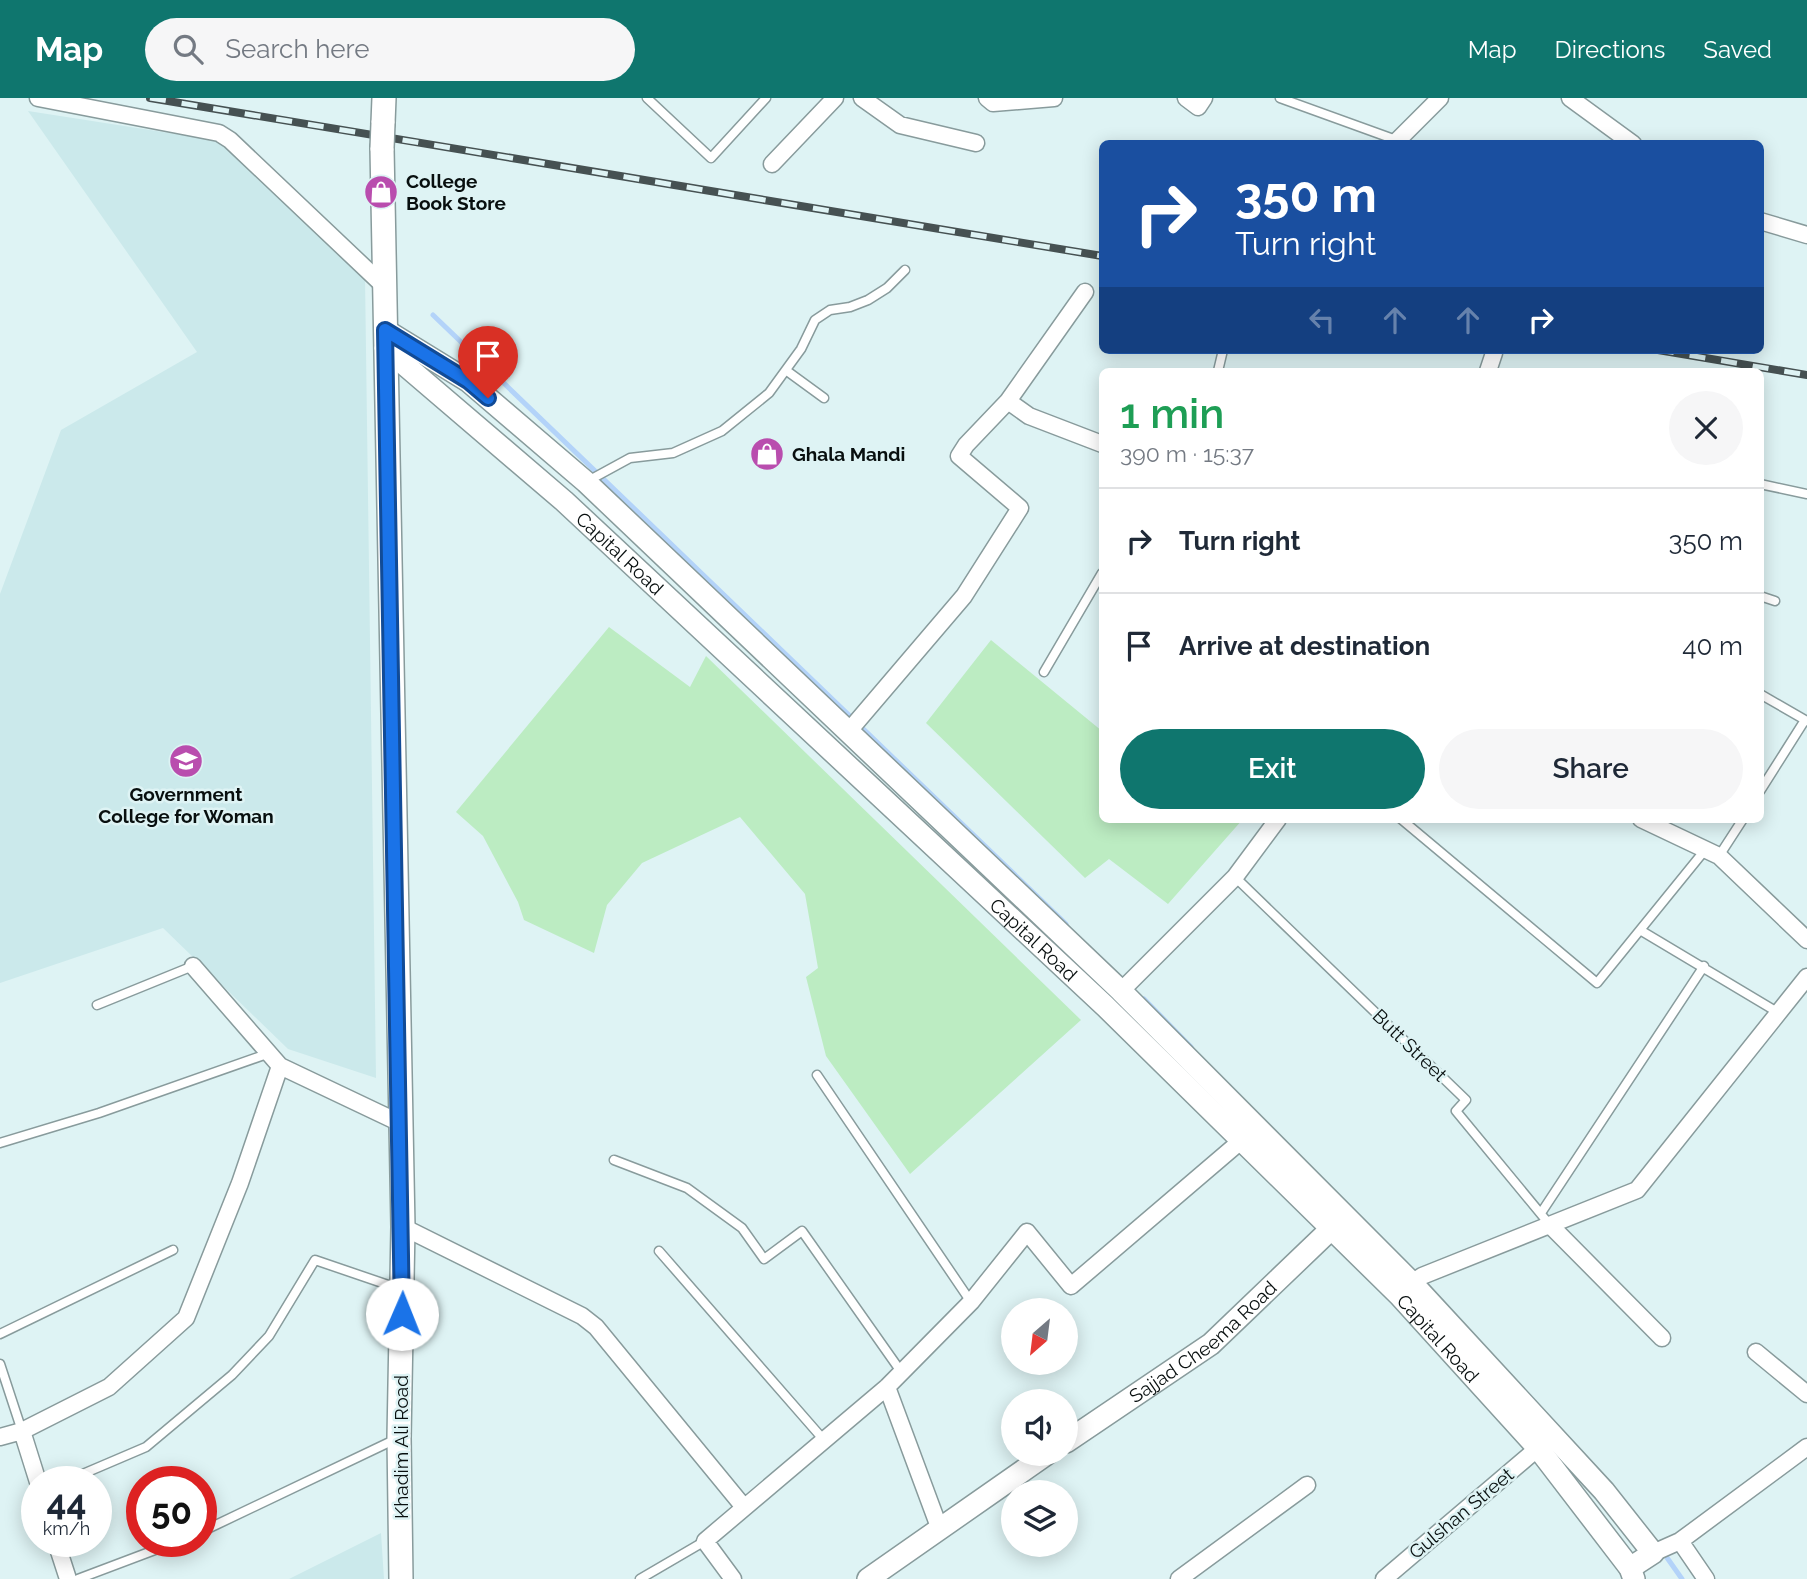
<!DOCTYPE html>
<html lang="en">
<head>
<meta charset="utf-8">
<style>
	:root { --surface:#fff; --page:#f6f6f7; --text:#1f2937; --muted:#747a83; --line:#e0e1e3; --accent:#0f766e }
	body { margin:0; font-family:Raleway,sans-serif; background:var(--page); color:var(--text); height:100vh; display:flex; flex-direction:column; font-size:26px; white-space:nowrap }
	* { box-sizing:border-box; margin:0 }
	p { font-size:23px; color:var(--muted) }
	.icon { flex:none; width:38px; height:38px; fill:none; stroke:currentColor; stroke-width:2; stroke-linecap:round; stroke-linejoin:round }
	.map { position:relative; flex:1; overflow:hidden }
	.sheet { position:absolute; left:1099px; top:270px; width:665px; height:455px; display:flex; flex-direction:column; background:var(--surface); border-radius:10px; box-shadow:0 4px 18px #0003 }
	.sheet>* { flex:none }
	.guide { position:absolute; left:1099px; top:42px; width:665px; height:214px; border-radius:10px; box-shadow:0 4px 18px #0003; background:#1a4fa0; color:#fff; overflow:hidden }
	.needle { width:46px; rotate:208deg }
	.buttons { position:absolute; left:1001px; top:1200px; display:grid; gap:14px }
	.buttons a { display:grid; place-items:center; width:77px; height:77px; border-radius:50%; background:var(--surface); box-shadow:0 4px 18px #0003; font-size:35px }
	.speed { position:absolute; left:21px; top:1368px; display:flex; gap:14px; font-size:35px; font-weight:700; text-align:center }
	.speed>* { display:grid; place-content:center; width:91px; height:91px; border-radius:50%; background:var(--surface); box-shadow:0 4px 18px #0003; line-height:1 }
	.speed small { font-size:18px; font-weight:400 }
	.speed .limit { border:10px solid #d22; background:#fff; color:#111 }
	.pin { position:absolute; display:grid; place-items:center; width:60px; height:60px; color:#fff; margin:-72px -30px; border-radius:50% 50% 50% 0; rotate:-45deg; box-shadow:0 0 7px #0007 }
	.pin .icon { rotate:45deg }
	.me { position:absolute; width:77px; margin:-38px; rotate:1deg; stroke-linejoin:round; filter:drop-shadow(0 0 5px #0008) }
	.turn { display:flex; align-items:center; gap:24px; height:147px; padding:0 21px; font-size:32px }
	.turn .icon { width:91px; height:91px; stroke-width:2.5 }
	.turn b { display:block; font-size:49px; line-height:60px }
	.lanes { display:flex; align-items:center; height:66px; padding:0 21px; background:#0003; justify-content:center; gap:35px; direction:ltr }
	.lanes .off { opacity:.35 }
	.round { display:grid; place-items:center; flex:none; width:74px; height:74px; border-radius:37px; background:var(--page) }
	.head { display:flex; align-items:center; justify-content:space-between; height:119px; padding:0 21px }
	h1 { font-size:42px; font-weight:600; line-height:52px; color:#1e9e55 }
	.cta { display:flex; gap:14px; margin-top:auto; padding:14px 21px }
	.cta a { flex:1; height:80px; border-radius:42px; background:var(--accent); color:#fff; font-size:28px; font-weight:600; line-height:80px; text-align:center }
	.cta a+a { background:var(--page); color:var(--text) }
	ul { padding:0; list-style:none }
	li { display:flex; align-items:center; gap:21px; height:105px; padding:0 21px; border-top:2px solid var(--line) }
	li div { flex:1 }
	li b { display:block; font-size:26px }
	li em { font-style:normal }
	header { display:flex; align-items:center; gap:42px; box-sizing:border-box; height:98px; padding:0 35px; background:var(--accent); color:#fff }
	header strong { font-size:33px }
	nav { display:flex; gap:38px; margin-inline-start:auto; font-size:24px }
	.search { width:490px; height:63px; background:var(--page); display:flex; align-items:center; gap:18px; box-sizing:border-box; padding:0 24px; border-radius:38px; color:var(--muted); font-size:26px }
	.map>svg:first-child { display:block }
	.built { fill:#cbe9eb }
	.green { fill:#bcecc2 }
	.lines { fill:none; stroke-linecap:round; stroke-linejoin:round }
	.stream { stroke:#b3d3f9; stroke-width:5 }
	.service-casing { stroke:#889b9c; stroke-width:11 }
	.minor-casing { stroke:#889b9c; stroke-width:19 }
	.tertiary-casing { stroke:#889b9c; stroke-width:24 }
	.secondary-casing { stroke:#889b9c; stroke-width:26 }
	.service { stroke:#fff; stroke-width:8 }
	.minor { stroke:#fff; stroke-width:16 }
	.tertiary { stroke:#fff; stroke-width:21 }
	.secondary { stroke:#fff; stroke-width:23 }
	.rail-casing { stroke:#465152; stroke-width:8 }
	.rail { stroke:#def3f4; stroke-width:5; stroke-dasharray:16; stroke-linecap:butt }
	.secondary-bridge-casing { stroke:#889b9c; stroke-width:26; stroke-linecap:butt }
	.secondary-bridge { stroke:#fff; stroke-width:23 }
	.route-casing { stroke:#114b97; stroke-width:18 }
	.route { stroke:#1a73e8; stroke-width:12 }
	.labels { text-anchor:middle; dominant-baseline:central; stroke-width:5; stroke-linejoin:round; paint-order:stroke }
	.poi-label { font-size:19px; font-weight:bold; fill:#080f0f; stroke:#def3f4; text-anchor:start }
	.street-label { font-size:19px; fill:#080f0f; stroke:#def3f4 }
</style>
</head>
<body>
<header>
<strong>Map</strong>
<div class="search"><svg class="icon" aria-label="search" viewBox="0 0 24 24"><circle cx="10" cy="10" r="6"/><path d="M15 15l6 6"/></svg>Search here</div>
<nav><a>Map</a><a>Directions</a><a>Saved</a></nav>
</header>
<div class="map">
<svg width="1807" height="1481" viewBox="0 0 1807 1481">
	<rect width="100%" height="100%" fill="#def3f4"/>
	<path class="built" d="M28 13 227 44 365 179 376 980 288 951 163 830 0 885V496L61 332 197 254Z
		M381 1435 384 1481H289Z"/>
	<path class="green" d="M609 529 690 589 706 558 1081 922 910 1076 826 958 806 879 818 870 805 796 740 719 642 765 607 807 594 855 524 822 518 804 483 738 456 714Z
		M991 542 1102 633V721H1243L1168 806 1109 761 1085 780 926 625Z"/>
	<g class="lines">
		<path class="stream" d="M433 217 1066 826
			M1144 901 1191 949
			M1663 1454 1682 1481"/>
		<g class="service-casing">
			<path id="service" d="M647 0 711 60 766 0
				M1280 0 1399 43
				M787 273 824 300
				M1218 273 1223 252
				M586 384 630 360 673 355 722 333 769 295 801 251 815 222 830 212 850 209 868 202 887 190 905 172
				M1760 386 1807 396
				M1760 498 1775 503
				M1044 574 1102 475
				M1760 596 1807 623
				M1760 693 1805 622
				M1401 721 1597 885 1705 752
				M1719 758 1743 721
				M1235 779 1466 1002 1456 1013 1550 1127
				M1640 832 1779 915
				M97 907 193 868
				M817 977 971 1204
				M0 1045 99 1015 267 956
				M614 1062 687 1090 742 1130 764 1161 802 1133 902 1275
				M1541 1115 1704 868
				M659 1153 823 1341
				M0 1236 173 1152
				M0 1266 22 1333
				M64 1384 146 1349 232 1277 269 1238 315 1162 400 1191
				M201 1434 396 1341
				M78 1481 176 1444
				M640 1481 705 1443"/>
		</g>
		<g class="minor-casing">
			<path id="minor" d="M38 0 219 35 230 42 384 188
				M862 0 900 27 976 45
				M987 0 993 5 1054 0
				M1186 0 1198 9 1204 0
				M1570 0 1633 46
				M1398 42 1440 0
				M772 66 835 0
				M1760 123 1807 137
				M1488 273 1494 255
				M1008 303 1029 318 1102 346
				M848 634 964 498 1020 410 959 358 966 347 1008 303 1085 194
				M1641 721 1719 758 1807 842
				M193 868 280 968 400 1025
				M1121 893 1235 779 1278 721
				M1550 1127 1662 1240
				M403 1129 582 1218 596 1229 743 1408
				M1412 1185 1422 1178 1637 1092 1807 879
				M1756 1254 1807 1296
				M887 1289 939 1429
				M22 1333 38 1384
				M0 1339 22 1333 109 1289 186 1220 240 1085 280 968
				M1680 1443 1706 1481
				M56 1444 68 1481
				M1653 1455 1680 1443 1807 1349
				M733 1481 705 1443 887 1289 971 1204 1027 1134 1071 1188 1242 1042
				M1179 1481 1307 1387
				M1384 1481 1538 1350"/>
		</g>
		<g class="tertiary-casing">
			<g id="tertiary">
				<path d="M385 232 468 283 586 384 1121 893 1412 1185 1604 1393 1653 1455 1630 1470"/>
				<path id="s1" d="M385 250 564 403 1105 908 1399 1197 1538 1350 1630 1470 1634 1481"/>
				<path id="s2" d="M1066 1344 1211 1246 1331 1131"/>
				<path d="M868 1481 1047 1356"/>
			</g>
		</g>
		<g class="secondary-casing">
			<path id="secondary" d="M383 25 384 0
				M382 50 403 1129 399 1340 401 1481"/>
		</g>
		<use href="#service" class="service"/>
		<use href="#minor" class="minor"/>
		<use href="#tertiary" class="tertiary"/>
		<use href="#secondary" class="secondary"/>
		<g class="rail-casing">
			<path id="rail" d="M150 0 1102 158
				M1658 252 1807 277"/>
		</g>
		<use href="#rail" class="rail"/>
		<g class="secondary-bridge-casing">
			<path id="secondary-bridge" d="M382 50 383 25"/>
		</g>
		<use href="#secondary-bridge" class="secondary-bridge"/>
	</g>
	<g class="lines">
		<g class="route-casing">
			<path id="route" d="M402 1216 385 232 468 283 488 300"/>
		</g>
		<use href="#route" class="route"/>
	</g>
	<defs>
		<g id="shop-disc" transform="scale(1.75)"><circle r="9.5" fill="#b94dae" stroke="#def3f4"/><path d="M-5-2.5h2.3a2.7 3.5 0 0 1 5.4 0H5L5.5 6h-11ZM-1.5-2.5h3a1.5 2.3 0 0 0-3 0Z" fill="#fff"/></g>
		<g id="university-disc" transform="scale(1.75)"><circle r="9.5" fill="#b94dae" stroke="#def3f4"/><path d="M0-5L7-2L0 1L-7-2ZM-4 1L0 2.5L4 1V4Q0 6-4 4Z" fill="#fff"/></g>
	</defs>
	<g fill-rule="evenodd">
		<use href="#shop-disc" x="381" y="94"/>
		<use href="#shop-disc" x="767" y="356"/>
		<use href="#university-disc" x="186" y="663"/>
	</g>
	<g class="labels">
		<g class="poi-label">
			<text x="406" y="83">College<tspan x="406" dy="22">Book Store</tspan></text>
			<text x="792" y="356">Ghala Mandi</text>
			<text x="186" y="696" text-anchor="middle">Government<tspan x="186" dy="22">College for Woman</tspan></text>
		</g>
		<g class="street-label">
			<text stroke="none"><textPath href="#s1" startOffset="312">Capital Road</textPath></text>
			<text stroke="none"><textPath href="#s1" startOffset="878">Capital Road</textPath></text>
			<text transform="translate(1410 947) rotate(44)">Butt Street</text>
			<text stroke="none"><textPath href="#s1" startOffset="1446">Capital Road</textPath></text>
			<text stroke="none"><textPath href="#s2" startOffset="170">Sajjad Cheema Road</textPath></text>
			<text transform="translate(401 1349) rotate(-90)">Khadim Ali Road</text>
			<text transform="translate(1461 1415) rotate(-40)">Gulshan Street</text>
		</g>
	</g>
</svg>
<div class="buttons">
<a><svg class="needle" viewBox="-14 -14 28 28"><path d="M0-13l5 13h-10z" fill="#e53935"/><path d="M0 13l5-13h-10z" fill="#747a83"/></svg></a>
<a><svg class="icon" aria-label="sound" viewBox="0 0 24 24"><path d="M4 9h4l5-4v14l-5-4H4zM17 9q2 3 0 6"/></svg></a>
<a><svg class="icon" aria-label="layers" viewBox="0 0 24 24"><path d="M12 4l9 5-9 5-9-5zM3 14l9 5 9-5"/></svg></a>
</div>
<div class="speed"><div>44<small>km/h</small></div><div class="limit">50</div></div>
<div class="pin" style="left:488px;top:300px;background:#d93025"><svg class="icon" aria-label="arrive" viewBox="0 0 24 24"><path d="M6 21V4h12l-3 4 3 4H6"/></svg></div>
<svg class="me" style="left:402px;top:1216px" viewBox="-20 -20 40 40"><circle r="19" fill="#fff"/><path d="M0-13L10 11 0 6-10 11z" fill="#1a73e8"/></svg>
<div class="guide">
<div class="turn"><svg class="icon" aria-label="right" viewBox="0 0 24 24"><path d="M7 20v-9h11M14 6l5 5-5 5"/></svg><div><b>350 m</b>Turn right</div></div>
<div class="lanes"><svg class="icon off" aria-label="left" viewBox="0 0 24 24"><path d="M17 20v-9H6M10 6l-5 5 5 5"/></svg><svg class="icon off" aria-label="ahead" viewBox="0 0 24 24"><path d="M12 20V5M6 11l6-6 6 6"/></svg><svg class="icon off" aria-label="ahead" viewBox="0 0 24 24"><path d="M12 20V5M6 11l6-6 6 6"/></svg><svg class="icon" aria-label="right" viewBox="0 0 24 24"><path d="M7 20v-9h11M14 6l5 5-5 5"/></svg></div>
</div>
<section class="sheet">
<div class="head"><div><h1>1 min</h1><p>390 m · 15:37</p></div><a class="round"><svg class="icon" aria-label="close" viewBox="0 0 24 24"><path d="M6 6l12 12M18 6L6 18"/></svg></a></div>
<ul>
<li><svg class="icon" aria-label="right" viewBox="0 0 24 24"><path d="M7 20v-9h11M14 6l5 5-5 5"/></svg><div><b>Turn right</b></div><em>350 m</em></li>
<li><svg class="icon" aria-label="arrive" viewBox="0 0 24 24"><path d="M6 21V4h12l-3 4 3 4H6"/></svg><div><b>Arrive at destination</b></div><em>40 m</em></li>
</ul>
<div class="cta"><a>Exit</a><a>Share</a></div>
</section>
</div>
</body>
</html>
